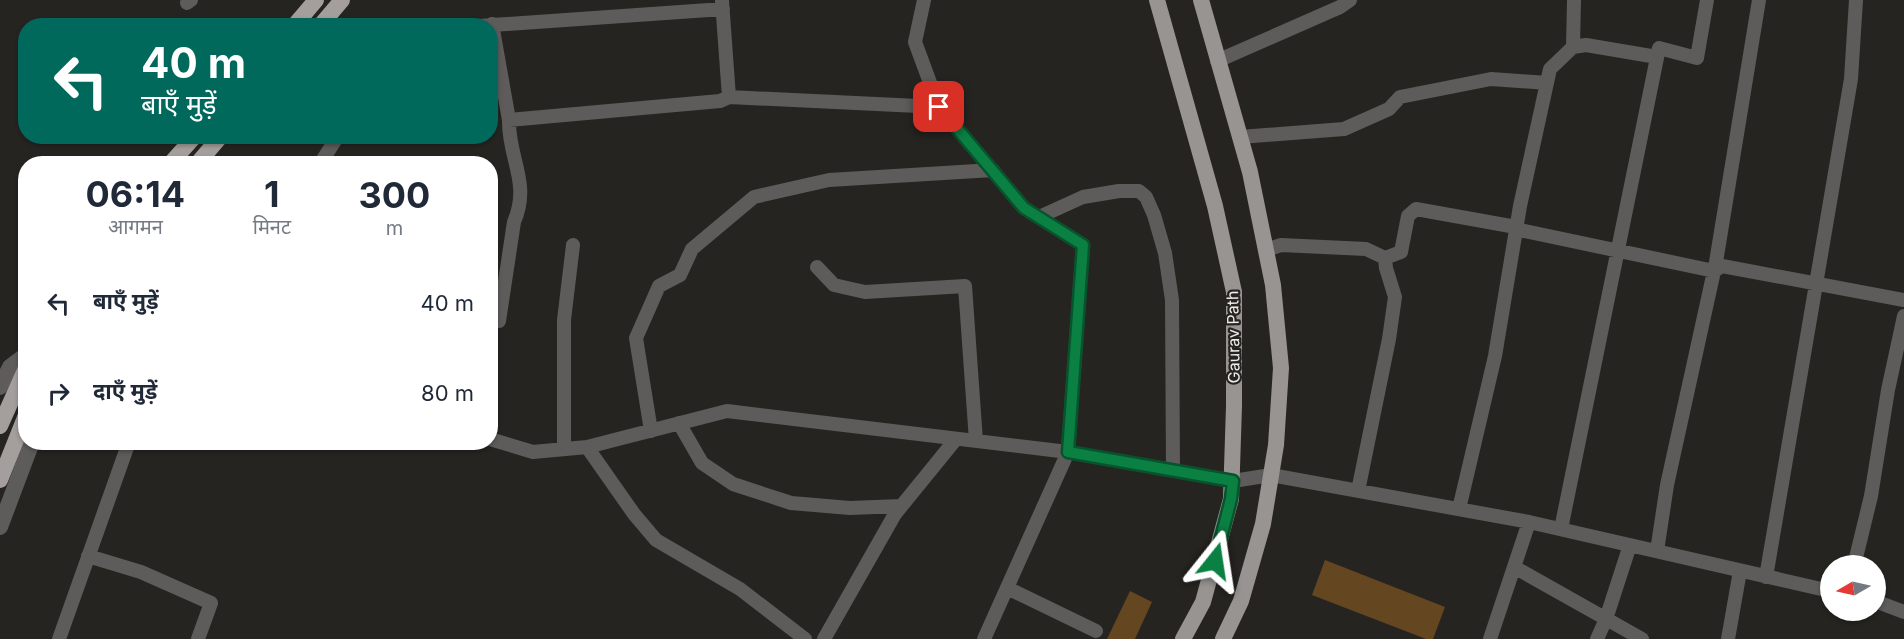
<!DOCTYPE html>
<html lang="hi">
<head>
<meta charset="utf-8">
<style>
	:root { --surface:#fff; --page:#f6f6f7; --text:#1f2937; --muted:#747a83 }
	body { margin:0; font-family:Inter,"Noto Sans Devanagari",sans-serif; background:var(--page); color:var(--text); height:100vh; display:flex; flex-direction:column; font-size:22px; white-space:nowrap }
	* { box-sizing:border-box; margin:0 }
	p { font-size:20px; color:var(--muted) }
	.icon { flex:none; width:33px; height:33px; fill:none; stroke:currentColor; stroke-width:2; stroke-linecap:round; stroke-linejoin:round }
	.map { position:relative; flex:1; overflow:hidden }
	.side { position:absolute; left:18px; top:156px; width:480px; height:294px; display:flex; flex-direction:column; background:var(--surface); border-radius:24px; box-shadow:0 2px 4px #0004 }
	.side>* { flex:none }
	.banner { position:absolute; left:18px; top:18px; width:480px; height:126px; border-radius:24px; box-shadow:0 2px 4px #0004; background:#00695c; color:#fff; overflow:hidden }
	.needle { width:39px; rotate:261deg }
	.controls { position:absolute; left:1820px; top:555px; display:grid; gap:12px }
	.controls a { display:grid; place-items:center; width:66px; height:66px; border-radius:50%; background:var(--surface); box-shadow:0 2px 4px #0004; font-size:30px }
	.pin { position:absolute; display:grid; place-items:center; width:51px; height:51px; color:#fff; margin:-26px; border-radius:12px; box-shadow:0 3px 9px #0006 }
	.me { position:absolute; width:66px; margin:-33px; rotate:15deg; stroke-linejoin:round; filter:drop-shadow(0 0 4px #0008) }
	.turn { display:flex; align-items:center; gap:21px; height:126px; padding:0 24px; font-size:27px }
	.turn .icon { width:78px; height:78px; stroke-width:2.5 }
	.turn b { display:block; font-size:42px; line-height:51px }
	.eta { display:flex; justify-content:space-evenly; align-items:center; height:102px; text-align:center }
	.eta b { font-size:36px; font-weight:700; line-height:42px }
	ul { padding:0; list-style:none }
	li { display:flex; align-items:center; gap:18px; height:90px; padding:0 24px }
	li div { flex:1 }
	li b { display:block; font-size:22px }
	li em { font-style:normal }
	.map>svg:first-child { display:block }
	.building { fill:#644621 }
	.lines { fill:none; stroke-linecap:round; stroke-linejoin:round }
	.minor { stroke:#5e5c5b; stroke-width:14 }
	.tertiary { stroke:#5e5c5b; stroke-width:16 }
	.primary { stroke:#989492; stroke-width:16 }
	.trunk { stroke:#a49f9d; stroke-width:16 }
	.route-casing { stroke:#07532c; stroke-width:15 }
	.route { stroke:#0b8043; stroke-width:10 }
	.labels { text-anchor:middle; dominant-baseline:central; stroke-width:4.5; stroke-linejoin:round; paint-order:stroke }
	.street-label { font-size:16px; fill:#eeecea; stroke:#262421 }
</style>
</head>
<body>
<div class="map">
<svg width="1904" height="639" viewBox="0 0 1904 639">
	<rect width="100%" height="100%" fill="#262421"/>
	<path class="building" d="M1325 560 1445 607 1433 639H1426L1312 595Z
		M1130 591 1152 602 1135 639H1107Z"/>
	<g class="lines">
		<path class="minor" d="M924 0 915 42 939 107 1024 208 1083 245 1068 452 984 639
			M722 1 729 97
			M187 3 191 0
			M478 26 723 9
			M1573 47 1574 0
			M1217 61 1340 7 1350 0
			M509 120 720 101 729 97 939 107
			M1240 137 1344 129 1389 109 1400 97 1491 79 1547 83
			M320 164 338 136
			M1039 217 1083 197 1119 191H1139L1146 197 1154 215 1165 253 1172 300 1173 471
			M1266 250 1281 245 1366 249 1385 258
			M817 267 834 285 865 292 965 286 976 441
			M490 319 499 321 514 222C531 183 508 158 509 120L492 24
			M679 423 702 463 733 484 791 503 850 508 901 506
			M651 431 636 338 659 286 680 275 692 249 754 197 829 180 993 170
			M490 439 533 452 587 447 727 411 1068 452 1233 481 1271 475 1529 522 1830 591
			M587 447 634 514 656 540 740 589 805 639
			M564 449V320L573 245
			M1358 491 1389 339 1395 297 1386 268 1385 258 1401 252 1408 216 1416 209 1516 227 1520 230 1714 271 1722 266 1904 300
			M1459 509 1495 356 1520 206 1550 69 1573 47 1586 45 1657 57
			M1561 529 1659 48 1697 58 1707 0
			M1657 551 1667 485 1716 262 1759 0
			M88 556 141 572 211 603 198 639
			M1854 566 1871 496 1888 390 1904 316
			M1514 567 1642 639
			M1766 577 1851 79 1856 0
			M1007 588 1096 631
			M1875 601 1904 612
			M59 639 129 442
			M824 639 895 514 956 439
			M1490 639 1529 522
			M1597 639 1606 619 1630 545
			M1728 639 1740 571"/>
		<path class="tertiary" d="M0 387 10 367 26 355
			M0 527 32 442"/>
		<path class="primary" d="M1157 0 1215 206 1234 292V406L1231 499 1203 602 1183 639
			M1201 0 1250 172 1273 285 1281 368 1276 445 1263 524 1241 601 1223 639"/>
		<path class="trunk" d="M294 26 316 0
			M320 26 342 0
			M170 164 195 136
			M197 164 221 136
			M0 426 26 368
			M0 480 26 415"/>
	</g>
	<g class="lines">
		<g class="route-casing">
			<path id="route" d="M939 107 1024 208 1083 245 1068 452 1233 481 1231 499 1215 561"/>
		</g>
		<use href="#route" class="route"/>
	</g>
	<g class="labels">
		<g class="street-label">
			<text transform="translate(1233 337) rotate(-91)">Gaurav Path</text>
		</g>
	</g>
</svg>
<div class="controls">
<a><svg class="needle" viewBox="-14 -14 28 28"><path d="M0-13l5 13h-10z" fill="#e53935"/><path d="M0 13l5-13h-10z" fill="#747a83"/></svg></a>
</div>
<div class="pin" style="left:939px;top:107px;background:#d93025"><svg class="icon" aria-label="arrive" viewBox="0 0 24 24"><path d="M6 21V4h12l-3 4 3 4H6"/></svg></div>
<svg class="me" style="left:1215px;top:561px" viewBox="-20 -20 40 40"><path d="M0-17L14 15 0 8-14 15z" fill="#0b8043" stroke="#fff" stroke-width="4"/></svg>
<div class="banner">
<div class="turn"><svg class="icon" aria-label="left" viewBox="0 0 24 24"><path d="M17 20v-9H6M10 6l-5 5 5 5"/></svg><div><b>40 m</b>बाएँ मुड़ें</div></div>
</div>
<section class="side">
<div class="eta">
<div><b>06:14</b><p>आगमन</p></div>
<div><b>1</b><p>मिनट</p></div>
<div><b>300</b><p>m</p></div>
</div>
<ul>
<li><svg class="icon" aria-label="left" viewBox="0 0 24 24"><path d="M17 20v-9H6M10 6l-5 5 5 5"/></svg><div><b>बाएँ मुड़ें</b></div><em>40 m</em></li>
<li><svg class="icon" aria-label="right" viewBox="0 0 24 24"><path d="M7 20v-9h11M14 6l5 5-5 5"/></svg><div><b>दाएँ मुड़ें</b></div><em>80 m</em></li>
</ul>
</section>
</div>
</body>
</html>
